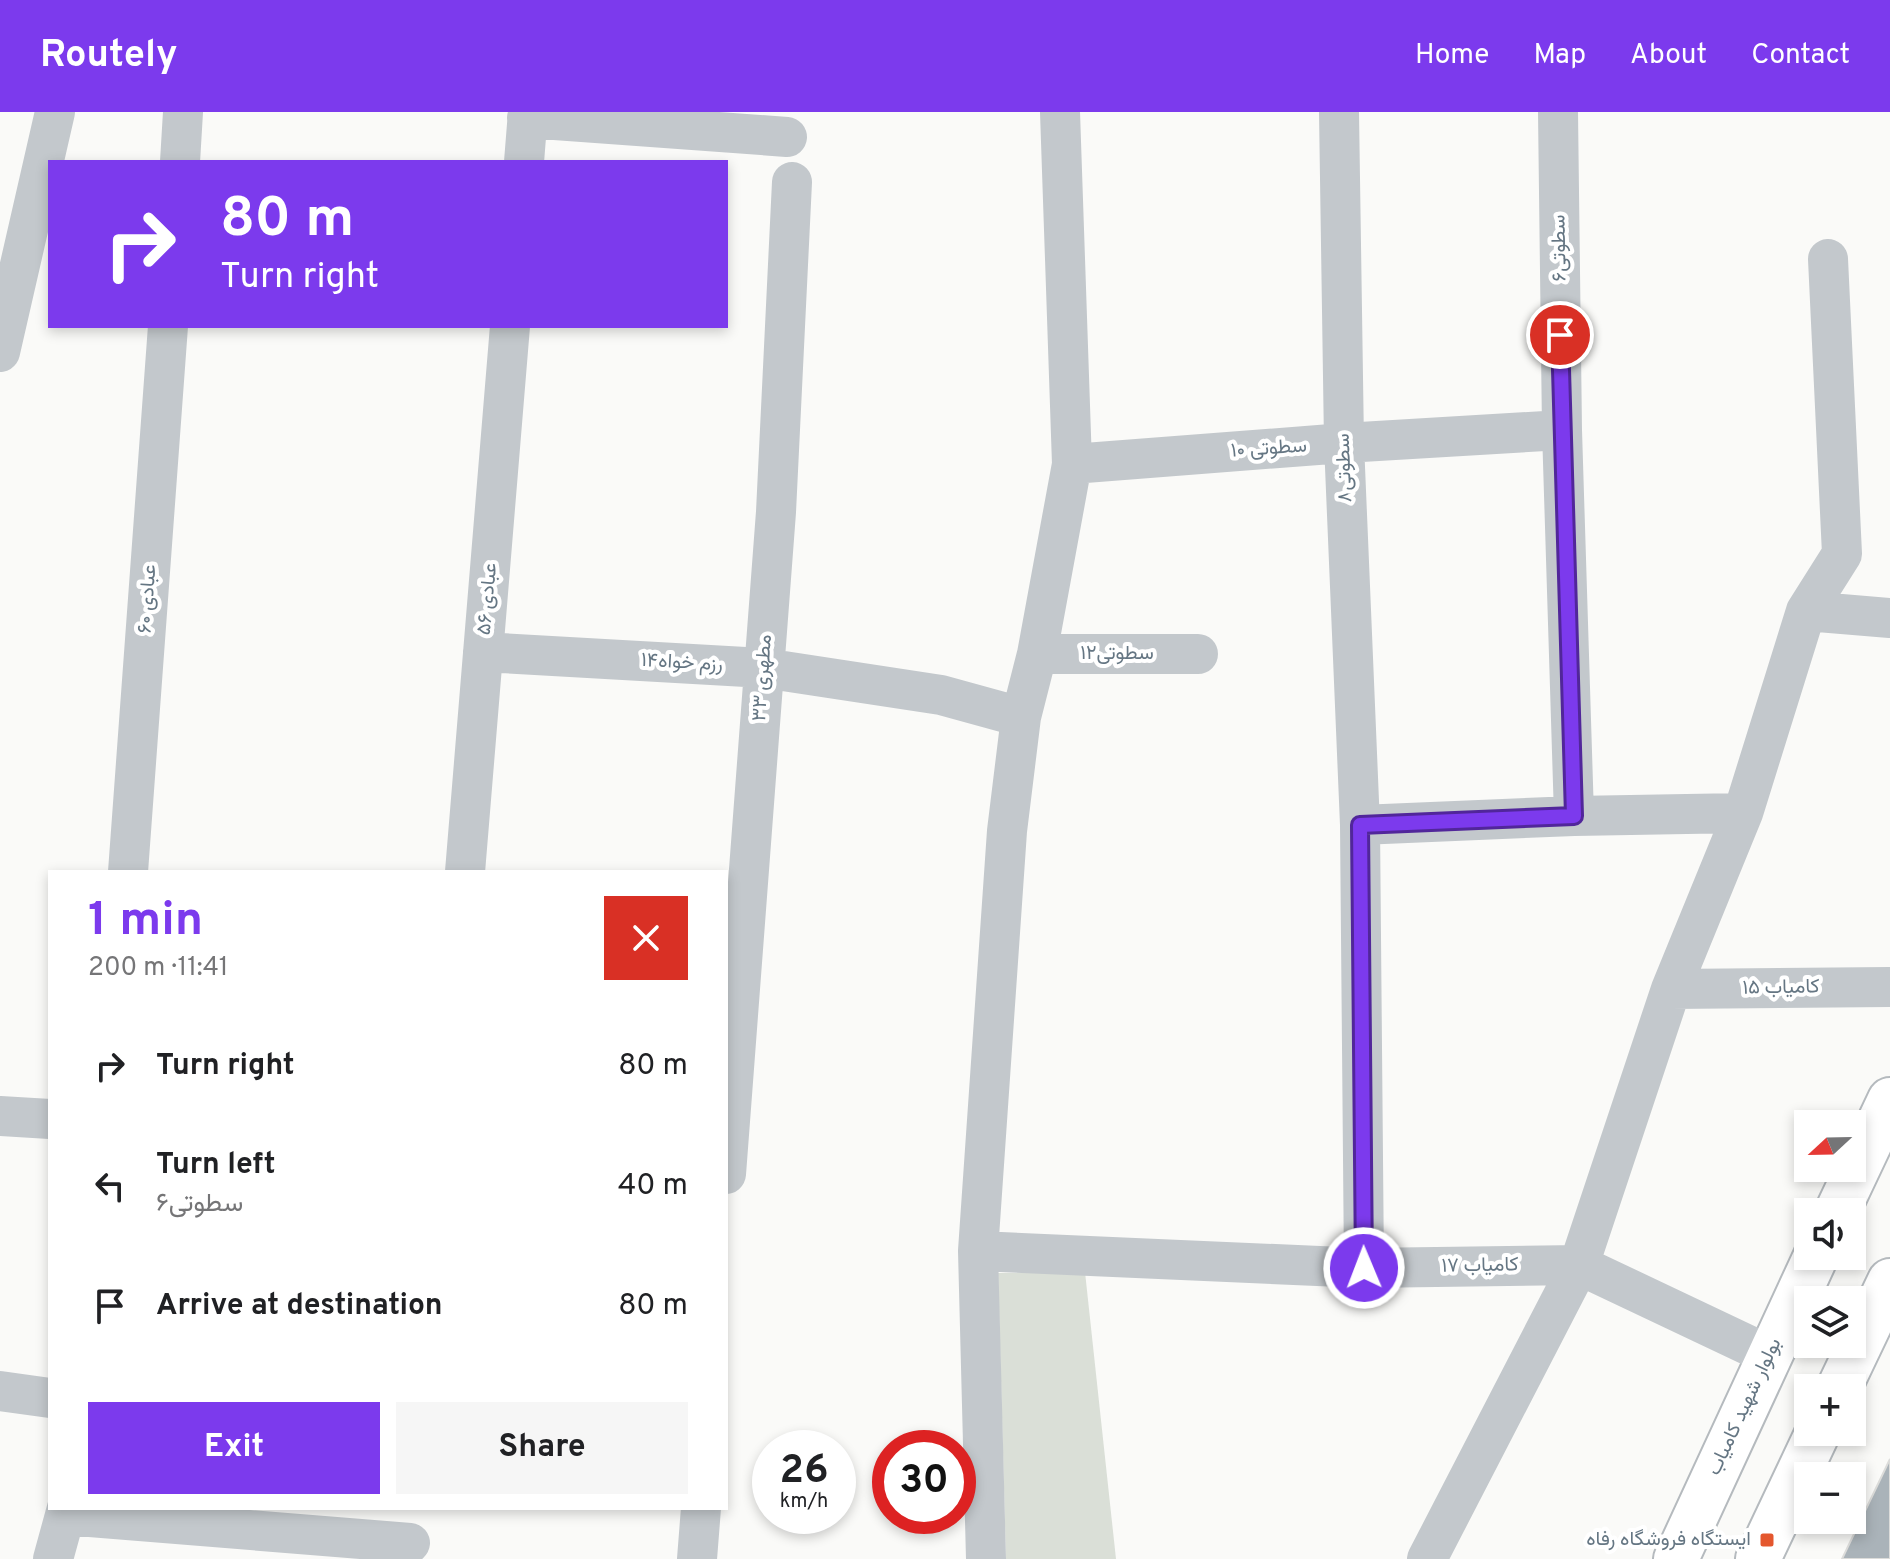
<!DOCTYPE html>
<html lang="en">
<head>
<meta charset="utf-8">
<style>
	:root { --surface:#fff; --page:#f6f6f6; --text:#202124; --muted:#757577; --accent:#7c3aed }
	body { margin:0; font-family:Overpass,Vazirmatn,sans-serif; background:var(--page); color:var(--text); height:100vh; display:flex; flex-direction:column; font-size:30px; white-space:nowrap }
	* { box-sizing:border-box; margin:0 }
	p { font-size:26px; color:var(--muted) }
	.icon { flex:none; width:44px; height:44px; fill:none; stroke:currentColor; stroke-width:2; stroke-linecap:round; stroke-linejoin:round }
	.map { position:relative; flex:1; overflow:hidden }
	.sheet { position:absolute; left:48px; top:758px; width:680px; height:640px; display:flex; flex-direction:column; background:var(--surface); border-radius:0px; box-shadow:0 4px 12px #0003 }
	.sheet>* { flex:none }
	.guide { position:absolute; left:48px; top:48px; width:680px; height:168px; border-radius:0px; box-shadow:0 4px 12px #0003; background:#7c3aed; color:#fff; overflow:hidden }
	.needle { width:52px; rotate:248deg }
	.tools { position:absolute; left:1794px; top:998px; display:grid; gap:16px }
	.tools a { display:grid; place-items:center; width:72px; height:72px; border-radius:0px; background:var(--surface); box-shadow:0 4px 12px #0003; font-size:40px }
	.speed { position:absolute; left:752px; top:1318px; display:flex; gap:16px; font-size:40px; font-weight:700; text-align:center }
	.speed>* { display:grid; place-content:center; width:104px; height:104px; border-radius:50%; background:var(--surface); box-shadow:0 4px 12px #0003; line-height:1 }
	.speed small { font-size:20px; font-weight:400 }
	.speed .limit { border:12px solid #d22; background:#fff; color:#111 }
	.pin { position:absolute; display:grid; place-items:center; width:68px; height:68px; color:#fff; margin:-34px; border:4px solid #fff; border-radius:50%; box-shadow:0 2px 8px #0007 }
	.me { position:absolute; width:88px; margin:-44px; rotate:359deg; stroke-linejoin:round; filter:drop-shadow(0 0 6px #0008) }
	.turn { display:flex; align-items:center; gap:28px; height:168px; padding:0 40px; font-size:36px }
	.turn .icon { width:104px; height:104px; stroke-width:2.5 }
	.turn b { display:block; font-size:56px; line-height:68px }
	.round { display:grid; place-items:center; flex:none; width:84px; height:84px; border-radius:0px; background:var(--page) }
	.overview { display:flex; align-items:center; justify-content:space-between; height:136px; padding:0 40px }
	h1 { font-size:48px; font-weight:700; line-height:60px; color:var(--accent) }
	.action { display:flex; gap:16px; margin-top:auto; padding:16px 40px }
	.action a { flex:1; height:92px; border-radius:0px; background:var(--accent); color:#fff; font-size:32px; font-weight:700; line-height:92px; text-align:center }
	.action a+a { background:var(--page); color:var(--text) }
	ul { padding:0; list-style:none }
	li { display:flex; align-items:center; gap:24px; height:120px; padding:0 40px }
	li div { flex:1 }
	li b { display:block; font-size:30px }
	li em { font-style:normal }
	header { display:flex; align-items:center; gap:48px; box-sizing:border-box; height:112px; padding:0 40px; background:var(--accent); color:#fff }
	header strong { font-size:38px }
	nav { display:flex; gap:44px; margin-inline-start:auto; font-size:28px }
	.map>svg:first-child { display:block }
	.green { fill:#dadfd7 }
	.building { fill:#aab3b9; stroke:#dcdcda; stroke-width:2 }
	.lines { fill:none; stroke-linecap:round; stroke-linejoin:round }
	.primary-casing { stroke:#b5babe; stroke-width:48 }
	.minor { stroke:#c3c8cc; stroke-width:40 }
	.primary { stroke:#fff; stroke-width:44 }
	.route-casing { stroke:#51269a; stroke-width:20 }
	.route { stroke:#7c3aed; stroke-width:14 }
	.poi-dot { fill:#e4572e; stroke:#fff; stroke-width:3 }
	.labels { text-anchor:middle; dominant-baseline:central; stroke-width:8; stroke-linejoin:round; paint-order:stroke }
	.street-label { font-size:20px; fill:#657683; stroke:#fff }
	.poi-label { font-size:20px; fill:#657683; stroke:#fff; text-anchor:end }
</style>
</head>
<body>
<header>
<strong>Routely</strong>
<nav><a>Home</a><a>Map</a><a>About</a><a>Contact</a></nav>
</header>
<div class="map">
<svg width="1890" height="1447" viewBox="0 0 1890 1447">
	<rect width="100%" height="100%" fill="#fafaf8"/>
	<path class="green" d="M1085 1160 1116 1447H1006L998 1161Z"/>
	<path class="building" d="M1890 1347V1447H1842Z"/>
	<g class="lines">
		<g class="primary-casing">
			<path id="primary" d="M1837 1100 1890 988
				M1839 1276 1890 1169
				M1676 1447 1816 1144
				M1758 1447 1818 1320"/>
		</g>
		<path class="minor" d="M1339 0 1344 331 1360 713 1364 1156
			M1558 0 1562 318 1574 704
			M527 6 787 25
			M180 50 183 0
			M524 50 528 0
			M0 240 55 0
			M1072 352 1344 331 1562 318
			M1806 499 1890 506
			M483 540 764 556 941 583 1021 605
			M1037 542H1198
			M1360 713 1574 704 1743 701
			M128 760 168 214
			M465 760 510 214
			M1671 877 1890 875
			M0 1004 50 1007
			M726 1062 776 400 792 70
			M978 1139 1364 1156 1579 1153 1769 1243
			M0 1279 50 1286
			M65 1403 410 1431
			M53 1447 67 1396
			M697 1447 701 1396
			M986 1447 978 1139 1007 719 1021 605 1037 542 1072 352 1060 0
			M1427 1447 1579 1153 1671 877 1743 701 1806 499 1842 442 1828 147"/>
		<use href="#primary" class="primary"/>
	</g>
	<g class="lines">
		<g class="route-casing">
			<path id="route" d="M1364 1156 1360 713 1574 704 1560 223"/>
		</g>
		<use href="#route" class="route"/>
	</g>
	<rect class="poi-dot" x="1759" y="1420" width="16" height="16" rx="4"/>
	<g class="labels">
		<g class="street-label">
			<text transform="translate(1560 136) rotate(-91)">سطوتی۶</text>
			<text transform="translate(1269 337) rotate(-4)">سطوتی ۱۰</text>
			<text transform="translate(1345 356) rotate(-92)">سطوتی۸</text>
			<text transform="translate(148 487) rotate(-86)">عبادی ۶۰</text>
			<text transform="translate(488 487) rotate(-85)">عبادی ۵۶</text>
			<text x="1117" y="542">سطوتی۱۲</text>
			<text transform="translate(682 551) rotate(3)">رزم خواه۱۴</text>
			<text transform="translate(763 566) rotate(-86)">مطهری ۳۳</text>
			<text transform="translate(1781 876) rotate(-1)">کامیاب ۱۵</text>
			<text transform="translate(1480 1154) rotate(-1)">کامیاب ۱۷</text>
			<text transform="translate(1745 1295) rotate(-65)">بولوار شهید کامیاب</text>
		</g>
		<g class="poi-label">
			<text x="1751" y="1428">ایستگاه فروشگاه رفاه</text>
		</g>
	</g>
</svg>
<div class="tools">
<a><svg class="needle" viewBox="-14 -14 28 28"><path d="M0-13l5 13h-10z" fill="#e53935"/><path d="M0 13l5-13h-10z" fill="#757577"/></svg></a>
<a><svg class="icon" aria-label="sound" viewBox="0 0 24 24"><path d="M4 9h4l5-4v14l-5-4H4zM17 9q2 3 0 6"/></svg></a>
<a><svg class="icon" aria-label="layers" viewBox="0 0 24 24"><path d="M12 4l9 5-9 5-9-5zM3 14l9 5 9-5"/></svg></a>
<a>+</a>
<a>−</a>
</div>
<div class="speed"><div>26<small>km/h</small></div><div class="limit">30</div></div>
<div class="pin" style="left:1560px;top:223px;background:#d93025"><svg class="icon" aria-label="arrive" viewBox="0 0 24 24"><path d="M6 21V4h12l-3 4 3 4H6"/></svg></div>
<svg class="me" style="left:1364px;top:1156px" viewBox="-20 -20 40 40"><circle r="17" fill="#7c3aed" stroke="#fff" stroke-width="3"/><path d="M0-11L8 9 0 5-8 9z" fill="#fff"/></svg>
<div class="guide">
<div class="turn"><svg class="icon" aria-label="right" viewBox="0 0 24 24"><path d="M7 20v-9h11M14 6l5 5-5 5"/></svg><div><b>80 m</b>Turn right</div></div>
</div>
<section class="sheet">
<div class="overview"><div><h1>1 min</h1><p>200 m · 11:41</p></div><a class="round" style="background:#d93025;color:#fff"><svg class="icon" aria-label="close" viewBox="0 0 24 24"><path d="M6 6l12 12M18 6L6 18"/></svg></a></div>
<ul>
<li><svg class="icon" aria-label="right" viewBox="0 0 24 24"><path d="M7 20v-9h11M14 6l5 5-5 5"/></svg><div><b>Turn right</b></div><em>80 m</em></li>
<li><svg class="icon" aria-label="left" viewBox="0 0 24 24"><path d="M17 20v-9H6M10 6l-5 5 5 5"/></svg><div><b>Turn left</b><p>سطوتی۶</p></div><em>40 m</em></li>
<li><svg class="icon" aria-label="arrive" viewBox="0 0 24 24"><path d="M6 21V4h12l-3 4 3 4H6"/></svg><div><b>Arrive at destination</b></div><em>80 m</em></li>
</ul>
<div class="action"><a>Exit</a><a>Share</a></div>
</section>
</div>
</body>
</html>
